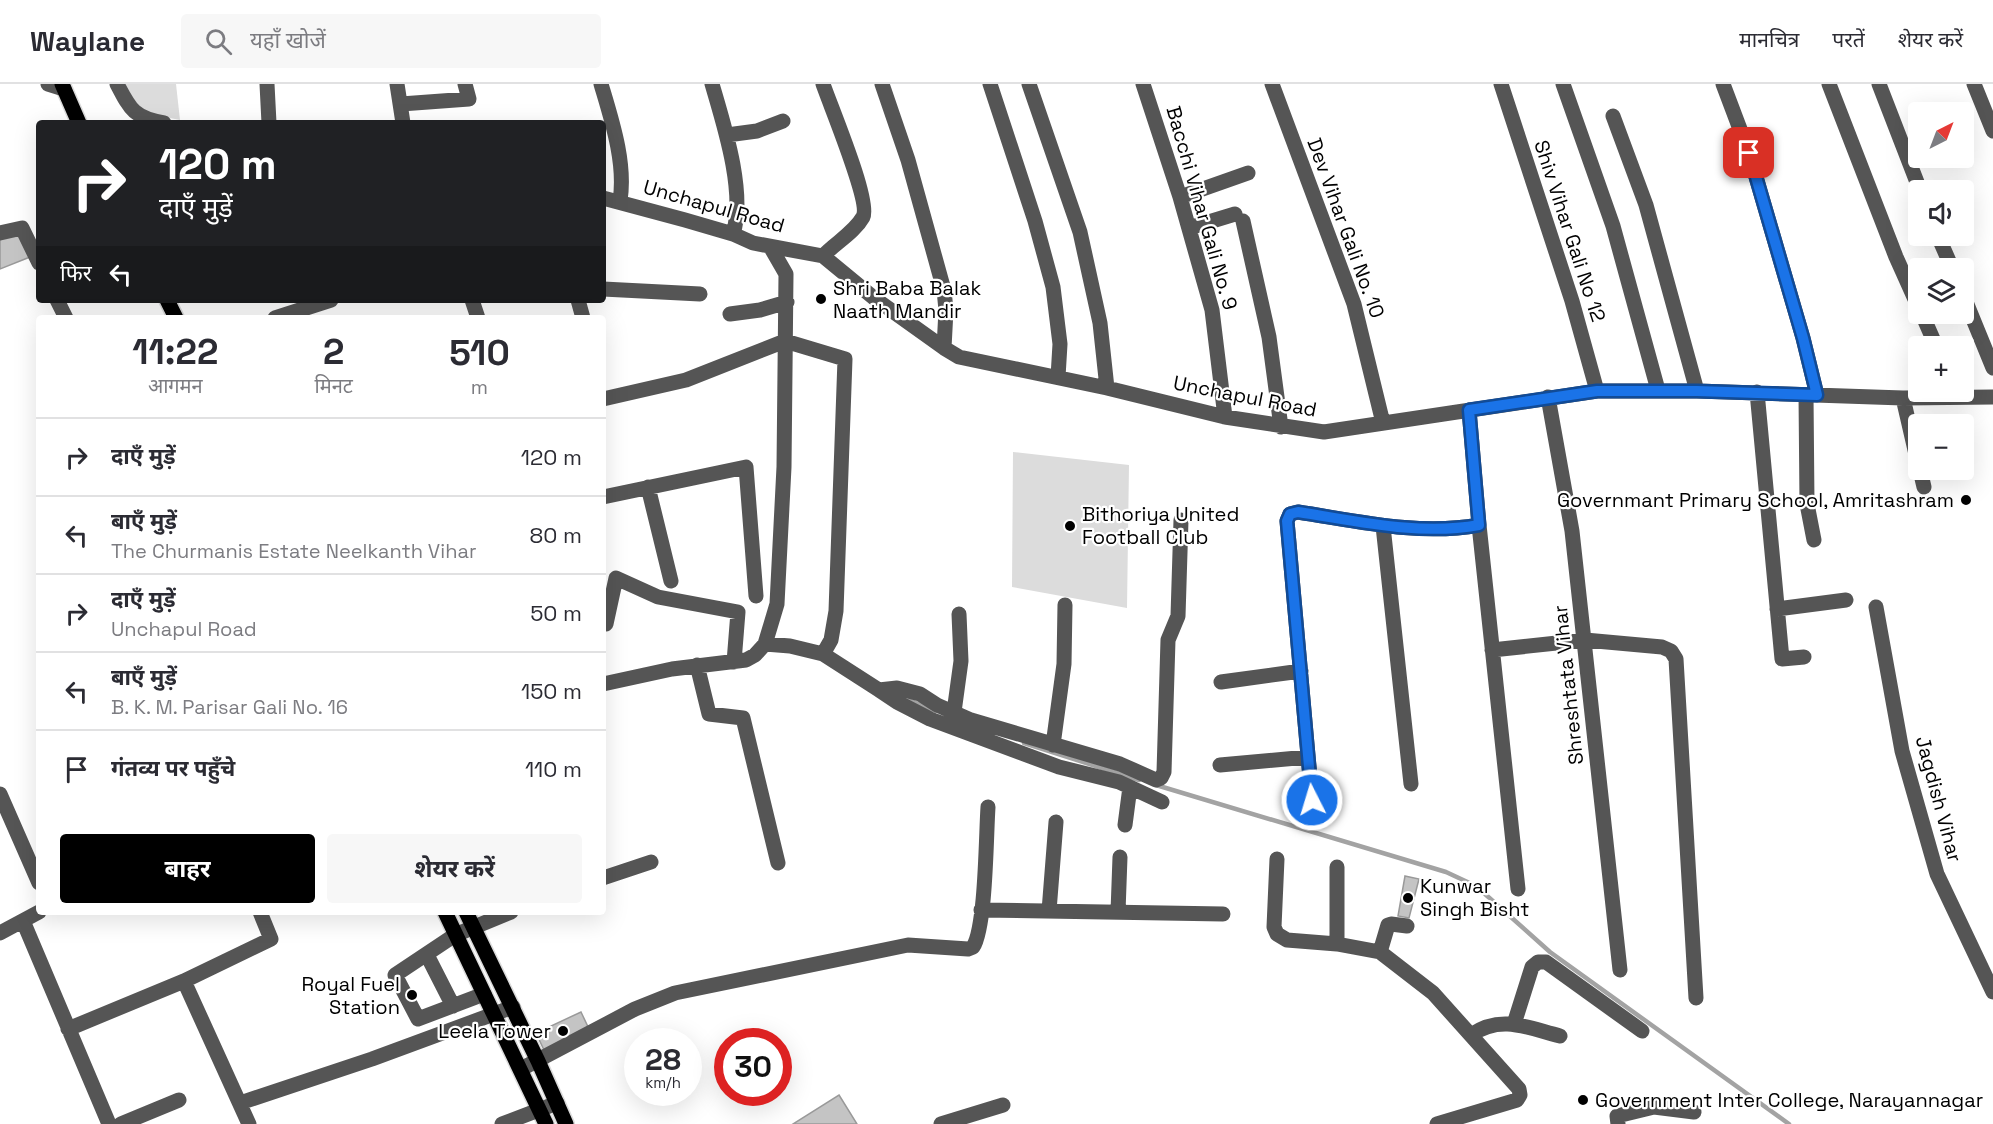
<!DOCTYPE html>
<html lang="hi">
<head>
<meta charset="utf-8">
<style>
	:root { --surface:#fff; --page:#f7f7f7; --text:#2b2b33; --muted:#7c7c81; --line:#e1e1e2; --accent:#000 }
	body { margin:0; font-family:"Space Grotesk","Noto Sans Devanagari",sans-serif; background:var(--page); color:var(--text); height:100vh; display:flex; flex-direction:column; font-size:22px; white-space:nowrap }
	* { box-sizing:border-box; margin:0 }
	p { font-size:20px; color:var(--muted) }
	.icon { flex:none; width:33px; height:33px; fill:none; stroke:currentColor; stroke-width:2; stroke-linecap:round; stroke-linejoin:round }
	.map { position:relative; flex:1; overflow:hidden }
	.drawer { position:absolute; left:36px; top:231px; width:570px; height:600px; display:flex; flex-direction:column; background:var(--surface); border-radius:6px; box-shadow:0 6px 24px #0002 }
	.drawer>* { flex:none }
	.hud { position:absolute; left:36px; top:36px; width:570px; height:183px; border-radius:6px; box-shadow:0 6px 24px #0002; background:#202124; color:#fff; overflow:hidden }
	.needle { width:39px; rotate:42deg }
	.buttons { position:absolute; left:1908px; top:18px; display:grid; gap:12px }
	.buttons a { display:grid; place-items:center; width:66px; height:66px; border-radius:6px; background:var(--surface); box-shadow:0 6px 24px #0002; font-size:30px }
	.speed { position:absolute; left:624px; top:944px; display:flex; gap:12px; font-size:30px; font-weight:700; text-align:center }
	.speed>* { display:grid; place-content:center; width:78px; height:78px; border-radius:50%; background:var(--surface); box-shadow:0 6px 24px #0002; line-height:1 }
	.speed small { font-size:15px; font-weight:400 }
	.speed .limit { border:9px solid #d22; background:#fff; color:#111 }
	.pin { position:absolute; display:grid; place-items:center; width:51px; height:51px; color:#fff; margin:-26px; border-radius:12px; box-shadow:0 3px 9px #0006 }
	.me { position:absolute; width:66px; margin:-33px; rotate:355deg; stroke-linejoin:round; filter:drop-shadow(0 0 4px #0008) }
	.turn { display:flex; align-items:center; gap:21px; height:126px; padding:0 24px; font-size:27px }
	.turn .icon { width:78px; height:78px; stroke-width:2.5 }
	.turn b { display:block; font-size:42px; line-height:51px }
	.then { display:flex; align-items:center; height:57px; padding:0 24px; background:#0003; gap:12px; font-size:22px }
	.eta { display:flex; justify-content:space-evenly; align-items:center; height:102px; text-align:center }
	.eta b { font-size:36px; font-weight:700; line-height:42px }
	.button { display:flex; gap:12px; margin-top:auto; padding:12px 24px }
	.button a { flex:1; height:69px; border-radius:6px; background:var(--accent); color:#fff; font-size:24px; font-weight:700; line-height:69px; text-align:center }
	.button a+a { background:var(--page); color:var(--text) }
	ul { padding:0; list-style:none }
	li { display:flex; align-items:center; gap:18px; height:78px; padding:0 24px; border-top:2px solid var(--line) }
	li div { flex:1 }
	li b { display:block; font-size:22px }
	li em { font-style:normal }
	header { display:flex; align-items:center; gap:36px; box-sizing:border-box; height:84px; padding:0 30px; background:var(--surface); border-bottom:2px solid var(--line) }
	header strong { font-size:28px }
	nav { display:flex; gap:33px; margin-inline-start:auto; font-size:21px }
	.search { width:420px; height:54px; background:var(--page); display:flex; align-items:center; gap:15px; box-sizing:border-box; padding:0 21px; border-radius:6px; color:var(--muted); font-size:22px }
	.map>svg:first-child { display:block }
	.green { fill:#dcdcdc }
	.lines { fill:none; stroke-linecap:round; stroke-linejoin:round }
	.stream { stroke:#a3a3a3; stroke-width:4.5 }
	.building { fill:#c4c4c4; stroke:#999; stroke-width:1.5 }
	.major-casing { stroke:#dbdbdb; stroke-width:18 }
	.minor { stroke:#555; stroke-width:15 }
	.major { stroke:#000; stroke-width:15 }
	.route-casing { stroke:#114b97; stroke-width:15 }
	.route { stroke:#1a73e8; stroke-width:10 }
	.poi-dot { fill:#000; stroke:#fff; stroke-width:2 }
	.labels { text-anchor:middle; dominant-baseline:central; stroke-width:4.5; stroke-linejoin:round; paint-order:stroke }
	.street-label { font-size:20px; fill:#000; stroke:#fff }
	.poi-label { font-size:20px; fill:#000; stroke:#fff; text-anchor:start }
</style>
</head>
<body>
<header>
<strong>Waylane</strong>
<div class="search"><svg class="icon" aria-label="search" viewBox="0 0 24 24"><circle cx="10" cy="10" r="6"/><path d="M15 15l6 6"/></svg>यहाँ खोजें</div>
<nav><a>मानचित्र</a><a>परतें</a><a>शेयर करें</a></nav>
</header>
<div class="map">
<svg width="1993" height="1040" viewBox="0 0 1993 1040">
	<rect width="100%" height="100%" fill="#fff"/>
	<path class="green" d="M124 0H176L180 36C146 29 142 31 124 0Z
		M1013 368 1129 381 1127 524 1012 503Z"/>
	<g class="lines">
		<path class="stream" d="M909 616 935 627
			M1024 659 1139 696
			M1156 701 1446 788 1476 802 1550 868 1789 1040"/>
	</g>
	<path class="building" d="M19 146 30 173 0 185V154Z
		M1405 792 1419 795 1409 834 1398 832Z
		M581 928 589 945 544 966 536 949Z
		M839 1011 857 1040H793Z"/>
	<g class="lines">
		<g class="major-casing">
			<path id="major" d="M62 0 79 39
				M167 216 176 234
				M445 828 546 1040
				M466 828 538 977 566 1040"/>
		</g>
		<path class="minor" d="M48 0 64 5
			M117 0C130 25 134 34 164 39
			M267 0 269 39
			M397 0 403 39
			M601 0C612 37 626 79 620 117
			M712 0C724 41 746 109 733 150
			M882 0 908 76 944 206 946 226 944 264
			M990 0 1035 137 1053 203 1060 260 1058 293
			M1029 0 1080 148 1100 239 1107 304
			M1143 0 1180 113 1212 226 1225 333
			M1272 0 1354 220 1383 339
			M1501 0 1572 217 1597 307
			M1563 0 1613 142 1658 306
			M1723 0 1749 69 1803 254 1817 311
			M1829 0 1896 173 1918 222
			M1879 0 1920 106
			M1974 0 1993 47
			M401 20 469 15 465 0
			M1613 32 1646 121 1697 307
			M727 51 757 47 783 37
			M1180 113 1248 89
			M603 114 685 136 733 150 753 159 823 172 874 214 944 264 959 273 1107 304 1225 333 1324 348 1597 307H1697L1903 314 1993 313
			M1243 137 1269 253 1281 343
			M1189 144 1235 130
			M0 149 22 144 39 179
			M1938 152 1952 184
			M823 172C835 159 854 149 863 133 871 118 830 21 823 0
			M603 205 700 210
			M1964 213 1993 284
			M57 216 66 234
			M472 216 478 234
			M578 216 583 234
			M730 230 760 226 787 218
			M1922 230 1936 262
			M275 234 331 216
			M1757 308 1782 575 1804 573
			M1806 311 1807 420 1814 456
			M1548 313 1572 447 1620 886
			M1903 314 1918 379
			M603 315 686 296 785 257 845 275 836 527 831 556 823 570
			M1469 326 1479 441 1518 805
			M1920 386 1924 403
			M648 403 671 497
			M603 413 746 383 756 512
			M1383 442 1411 700
			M1876 523 1902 667 1937 790 1993 908
			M1777 525 1846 516
			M606 540 616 494 658 513 738 528 734 578
			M765 560 777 520 784 383 786 190 771 164
			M1492 566 1585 556 1662 563 1671 567 1676 575 1696 914
			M697 581 709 630 743 634 778 779
			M1221 598 1301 587
			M603 600 672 585 746 576 755 571 765 560 790 562 823 570 879 606 897 604 920 610 937 621 971 636 1120 680 1156 696 1161 694 1164 688 1168 556 1178 532 1181 436
			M879 606 897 618 930 635 1059 683 1119 698 1162 718
			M954 628 961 577 959 530
			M1053 661 1064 580 1065 521
			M1220 681 1308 673
			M0 710 39 799
			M1312 716 1287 437 1290 430 1298 428C1357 437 1419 452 1479 441
			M1125 741 1130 703
			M1277 775 1274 843 1277 850 1287 856 1337 860 1380 868 1433 909 1519 1005 1520 1011 1517 1016 1437 1040
			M603 794 651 778
			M981 826 1223 830
			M1049 827 1056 738
			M1118 828 1120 773
			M23 837 109 1040
			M0 849 39 828
			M1337 860V783
			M1380 868 1388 841 1391 840 1407 842
			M427 871 453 922
			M184 897 249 1040
			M484 910 418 935 395 891 455 851 511 828
			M1514 940 1532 883 1538 878H1546L1642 947
			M68 945 184 897 271 855 260 828
			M1471 951C1501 930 1528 944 1560 952
			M521 985 635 925 675 909 908 861 968 865 973 863C986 843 986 751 988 723
			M240 1019 372 975 513 923
			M121 1040 179 1016
			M502 1040 557 1019
			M941 1040 1003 1021
			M1618 1040 1617 1032 1654 1023 1694 1028"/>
		<use href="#major" class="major"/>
	</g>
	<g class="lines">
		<g class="route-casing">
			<path id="route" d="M1312 716 1287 437 1290 430 1298 428C1357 437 1419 452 1479 441L1469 326 1597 307H1697L1817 311 1803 254 1749 69"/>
		</g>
		<use href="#route" class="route"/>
	</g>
	<g class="poi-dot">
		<circle cx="821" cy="215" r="6"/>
		<circle cx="1966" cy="416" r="6"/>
		<circle cx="1070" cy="442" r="6"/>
		<circle cx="1408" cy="814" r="6"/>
		<circle cx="412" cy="911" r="6"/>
		<circle cx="563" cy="947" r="6"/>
		<circle cx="1583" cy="1016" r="6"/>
	</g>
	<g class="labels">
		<g class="street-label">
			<text transform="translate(714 122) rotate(16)">Unchapul Road</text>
			<text transform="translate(1202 124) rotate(74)">Bacchi Vihar Gali No. 9</text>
			<text transform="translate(1346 144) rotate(70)">Dev Vihar Gali No. 10</text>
			<text transform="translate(1570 147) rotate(72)">Shiv Vihar Gali No 12</text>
			<text transform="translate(1245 312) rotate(11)">Unchapul Road</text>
			<text transform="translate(1568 601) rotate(-96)">Shreshtata Vihar</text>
			<text transform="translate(1939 715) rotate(75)">Jagdish Vihar</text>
		</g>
		<g class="poi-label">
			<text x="833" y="204">Shri Baba Balak<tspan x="833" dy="23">Naath Mandir</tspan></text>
			<text x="1954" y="416" text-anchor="end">Governmant Primary School, Amritashram</text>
			<text x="1082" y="430">Bithoriya United<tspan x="1082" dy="23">Football Club</tspan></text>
			<text x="1420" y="802">Kunwar<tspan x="1420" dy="23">Singh Bisht</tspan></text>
			<text x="400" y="900" text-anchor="end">Royal Fuel<tspan x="400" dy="23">Station</tspan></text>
			<text x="551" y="947" text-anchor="end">Leela Tower</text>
			<text x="1595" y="1016">Government Inter College, Narayannagar</text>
		</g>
	</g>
</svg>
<div class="buttons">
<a><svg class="needle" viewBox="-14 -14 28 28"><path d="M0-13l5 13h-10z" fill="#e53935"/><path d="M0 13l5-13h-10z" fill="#7c7c81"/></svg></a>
<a><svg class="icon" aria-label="sound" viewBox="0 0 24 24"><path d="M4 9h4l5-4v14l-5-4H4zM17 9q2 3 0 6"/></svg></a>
<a><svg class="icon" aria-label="layers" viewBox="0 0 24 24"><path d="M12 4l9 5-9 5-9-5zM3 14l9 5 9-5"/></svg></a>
<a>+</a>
<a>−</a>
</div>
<div class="speed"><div>28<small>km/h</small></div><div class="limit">30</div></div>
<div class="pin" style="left:1749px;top:69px;background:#d93025"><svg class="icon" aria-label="arrive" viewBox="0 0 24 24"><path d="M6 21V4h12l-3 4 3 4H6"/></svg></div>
<svg class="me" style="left:1312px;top:716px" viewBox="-20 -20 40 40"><circle r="17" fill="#1a73e8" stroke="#fff" stroke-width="3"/><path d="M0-11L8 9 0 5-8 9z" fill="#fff"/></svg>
<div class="hud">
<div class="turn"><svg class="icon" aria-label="right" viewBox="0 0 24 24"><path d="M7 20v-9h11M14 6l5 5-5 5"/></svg><div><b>120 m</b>दाएँ मुड़ें</div></div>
<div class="then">फिर<svg class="icon" aria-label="left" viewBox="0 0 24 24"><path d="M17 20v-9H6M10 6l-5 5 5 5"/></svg></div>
</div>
<section class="drawer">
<div class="eta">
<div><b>11:22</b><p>आगमन</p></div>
<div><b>2</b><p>मिनट</p></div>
<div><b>510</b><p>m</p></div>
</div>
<ul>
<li><svg class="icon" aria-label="right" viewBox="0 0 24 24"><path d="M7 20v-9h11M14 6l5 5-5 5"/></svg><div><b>दाएँ मुड़ें</b></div><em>120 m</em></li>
<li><svg class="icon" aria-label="left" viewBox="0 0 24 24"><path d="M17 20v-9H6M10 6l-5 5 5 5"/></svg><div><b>बाएँ मुड़ें</b><p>The Churmanis Estate Neelkanth Vihar</p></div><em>80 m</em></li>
<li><svg class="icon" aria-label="right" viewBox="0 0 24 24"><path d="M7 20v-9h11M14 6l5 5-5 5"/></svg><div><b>दाएँ मुड़ें</b><p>Unchapul Road</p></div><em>50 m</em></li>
<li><svg class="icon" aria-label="left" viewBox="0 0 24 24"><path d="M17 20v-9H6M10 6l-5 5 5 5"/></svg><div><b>बाएँ मुड़ें</b><p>B. K. M. Parisar Gali No. 16</p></div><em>150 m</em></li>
<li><svg class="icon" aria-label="arrive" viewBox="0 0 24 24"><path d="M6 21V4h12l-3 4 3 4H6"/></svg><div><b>गंतव्य पर पहुँचे</b></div><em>110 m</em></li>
</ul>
<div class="button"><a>बाहर</a><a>शेयर करें</a></div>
</section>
</div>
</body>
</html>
